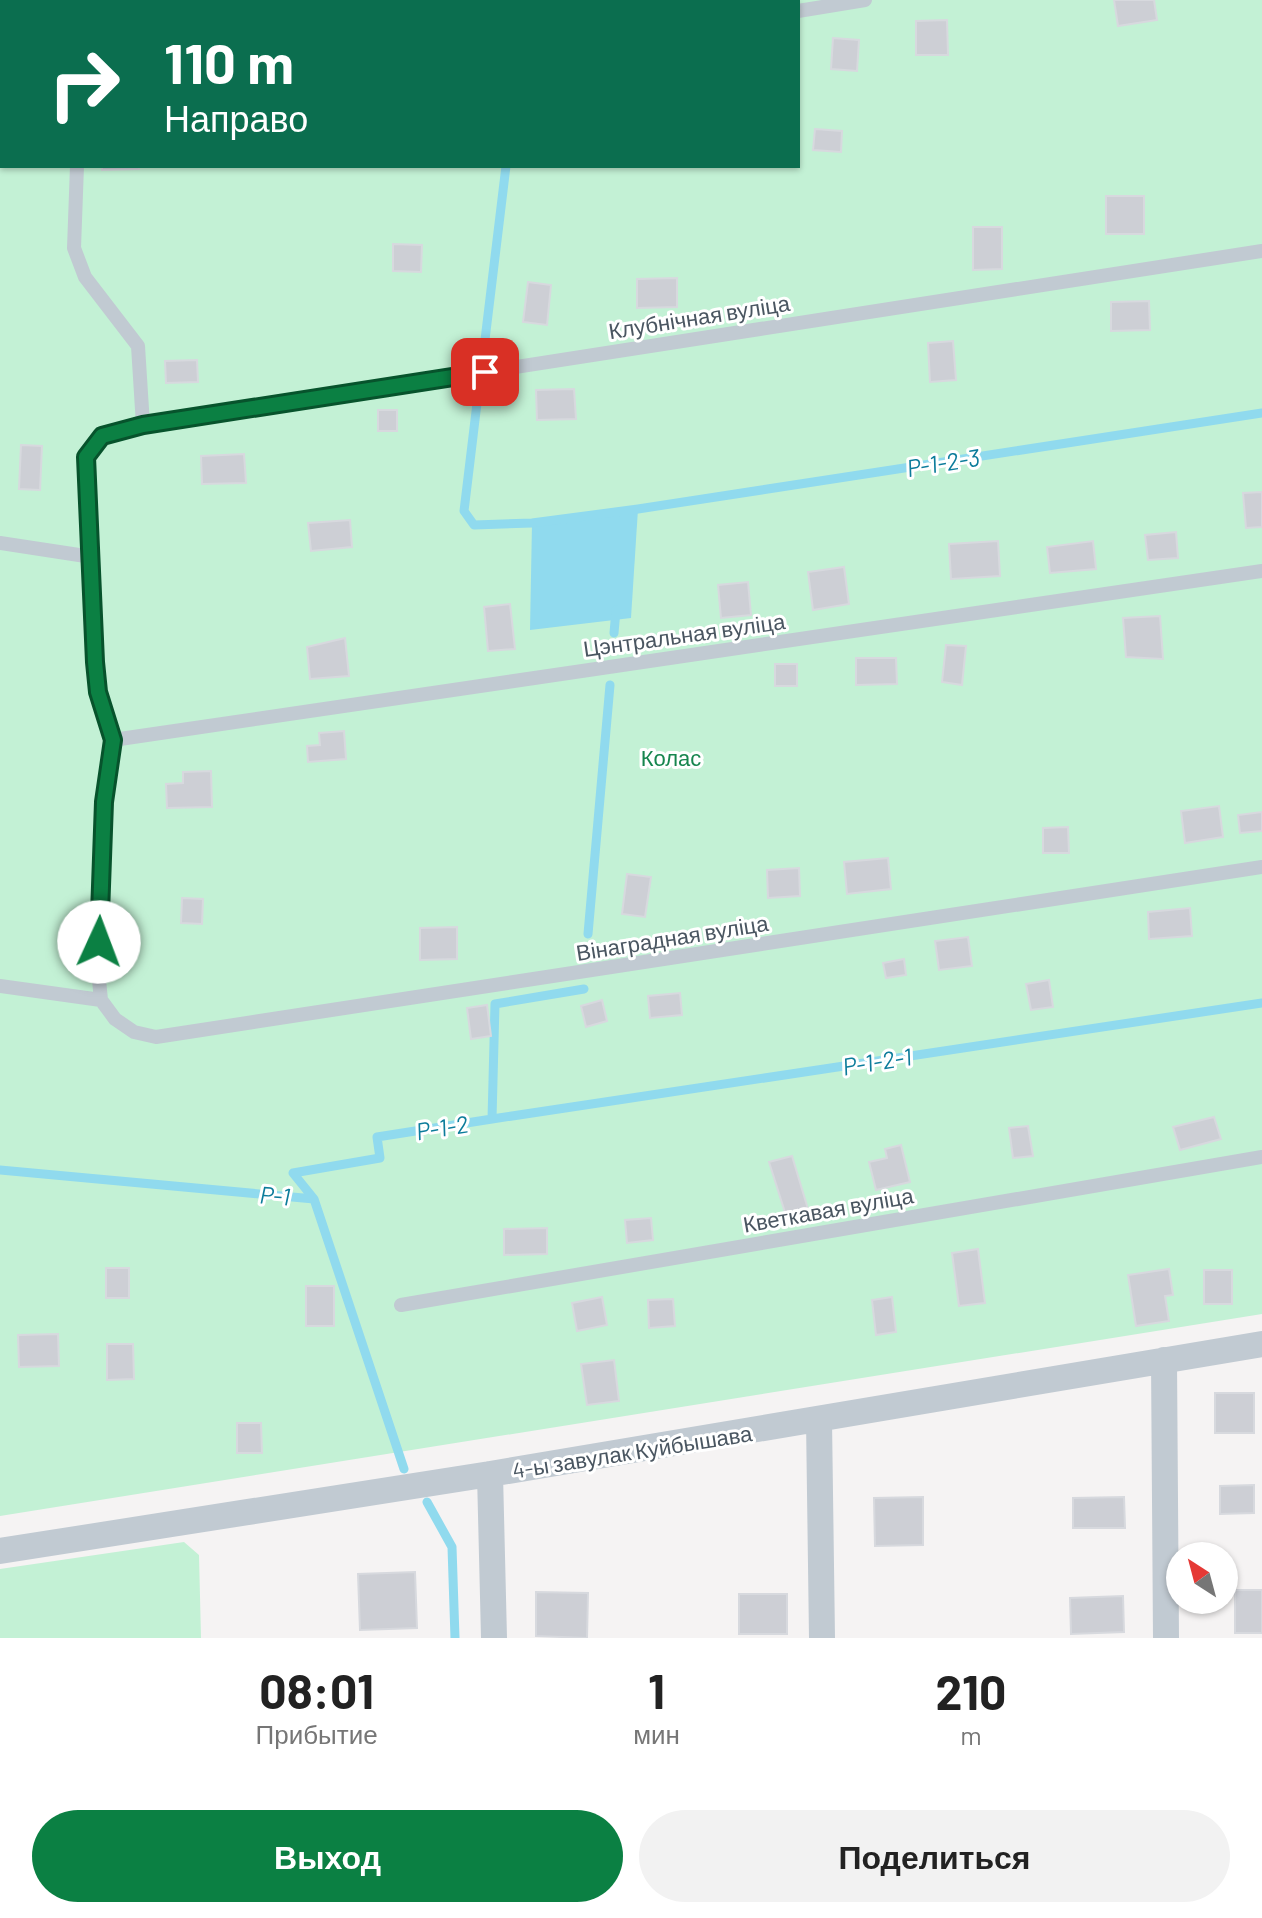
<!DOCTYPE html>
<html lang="ru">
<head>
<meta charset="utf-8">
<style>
	:root { --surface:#fff; --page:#f2f2f2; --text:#222; --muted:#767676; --accent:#0b8043 }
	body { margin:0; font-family:Barlow,sans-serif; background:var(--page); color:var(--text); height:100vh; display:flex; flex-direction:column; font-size:30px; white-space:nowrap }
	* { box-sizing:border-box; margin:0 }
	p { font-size:26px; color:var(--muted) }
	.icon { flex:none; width:44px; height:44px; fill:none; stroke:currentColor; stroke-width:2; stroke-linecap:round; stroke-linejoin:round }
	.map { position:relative; height:1638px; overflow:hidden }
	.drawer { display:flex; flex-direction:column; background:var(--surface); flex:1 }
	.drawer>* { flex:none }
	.banner { position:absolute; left:0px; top:0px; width:800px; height:168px; box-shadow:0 2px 6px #0004; background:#0b6e4f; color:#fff; overflow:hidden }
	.needle { width:52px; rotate:324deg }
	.tools { position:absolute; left:1166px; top:1542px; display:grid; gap:16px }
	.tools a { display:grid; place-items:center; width:72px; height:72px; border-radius:50%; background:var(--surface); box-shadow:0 2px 6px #0004; font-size:40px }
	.pin { position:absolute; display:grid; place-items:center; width:68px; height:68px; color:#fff; margin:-34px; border-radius:16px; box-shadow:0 4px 12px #0006 }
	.me { position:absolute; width:88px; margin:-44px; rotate:2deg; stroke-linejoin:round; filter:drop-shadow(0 0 6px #0008) }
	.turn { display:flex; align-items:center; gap:28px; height:168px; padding:0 32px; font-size:36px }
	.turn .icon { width:104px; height:104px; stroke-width:2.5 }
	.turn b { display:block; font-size:56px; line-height:68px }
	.eta { display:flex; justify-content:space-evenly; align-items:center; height:136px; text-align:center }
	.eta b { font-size:48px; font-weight:700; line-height:56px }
	.primary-button { display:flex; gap:16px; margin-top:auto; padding:16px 32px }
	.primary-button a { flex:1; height:92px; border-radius:48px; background:var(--accent); color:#fff; font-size:32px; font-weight:700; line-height:92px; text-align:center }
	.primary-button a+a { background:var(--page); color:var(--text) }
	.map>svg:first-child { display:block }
	.green { fill:#c3f1d5; fill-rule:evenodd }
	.water { fill:#90daee }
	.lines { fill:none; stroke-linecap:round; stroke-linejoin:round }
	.stream { stroke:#90daee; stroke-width:9 }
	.building { fill:#cdcfd5; stroke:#d7d9de; stroke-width:2 }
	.lane { stroke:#c1cad2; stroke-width:14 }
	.street { stroke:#c1cad2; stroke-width:26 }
	.route-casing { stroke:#07532c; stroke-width:20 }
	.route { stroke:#0b8043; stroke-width:14 }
	.labels { text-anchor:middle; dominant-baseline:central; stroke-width:6; stroke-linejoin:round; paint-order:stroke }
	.street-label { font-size:22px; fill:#4a5661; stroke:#fff }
	.park-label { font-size:22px; fill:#17864f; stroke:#fff }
	.water-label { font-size:24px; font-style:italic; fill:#0c7c9b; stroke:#fff }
</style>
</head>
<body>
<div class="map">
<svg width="1262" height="1638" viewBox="0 0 1262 1638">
	<rect width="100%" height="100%" fill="#f5f3f3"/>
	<path class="green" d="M0 0H1262V1314L0 1516ZM2 2H798V166H2Z
		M184 1542 199 1555 201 1638H0V1569Z"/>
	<path class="water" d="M638 509 631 618 530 630 532 523Z"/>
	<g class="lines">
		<path class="stream" d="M525 2V0
			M484 348 506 166
			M478 395 464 511 474 525 532 523 638 509 1262 413
			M614 633 616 610
			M588 934 610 685
			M492 1119 1262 1003
			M0 1170 314 1199 404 1469
			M314 1199 293 1173 380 1158 377 1137 492 1119 495 1004 584 989
			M427 1502 452 1547 455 1638"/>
	</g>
	<path class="building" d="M680 0H716V2H680Z
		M1114 0H1154L1157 20 1118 26Z
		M947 20 948 55H916V21Z
		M833 38 859 40 857 71 831 69Z
		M815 129 842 131 841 152 813 150Z
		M102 166H139V169L102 170Z
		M1106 196H1144V234H1106Z
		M973 227H1002V269L973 270Z
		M393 244 422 245 421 272 393 271Z
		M677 278V307L637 308V279Z
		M528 282 551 285 547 325 523 322Z
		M1149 301 1150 330 1111 331V302Z
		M953 341 956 380 930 382 928 343Z
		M197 360 198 382 166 383 165 361Z
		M574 389 576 419 537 420 536 390Z
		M378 410H397V431H378Z
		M21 445 42 446 40 490 19 489Z
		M244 454 246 483 202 484 201 456Z
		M1262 492V527L1246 528 1243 493Z
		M350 520 352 547 311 551 308 523Z
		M1176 532 1178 558 1148 560 1145 535Z
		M998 541 1000 576 951 579 949 544Z
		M1093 541 1096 569 1050 573 1047 547Z
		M844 567 849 604 813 610 808 572Z
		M748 582 751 615 721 618 718 585Z
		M510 604 515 649 488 651 484 607Z
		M1160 616 1163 659 1126 657 1123 618Z
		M345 638 349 676 310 679 307 647Z
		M946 645 966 646 962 685 942 682Z
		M856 658H896L897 684 856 685Z
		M775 664H797V686H775Z
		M344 731 346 759 308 762 307 746 320 745 319 733Z
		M211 771 212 807 167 808 166 784 183 783V772Z
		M1219 806 1223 837 1185 843 1181 811Z
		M1262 812V831L1240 833 1238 815Z
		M1068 827 1069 853H1043V828Z
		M888 858 891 889 847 894 844 862Z
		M799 868 800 896 768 898 767 870Z
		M627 874 651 877 645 917 622 914Z
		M182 898 203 899 202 924 181 923Z
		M1190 908 1192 936 1149 939 1148 912Z
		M457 927V959L420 960V928Z
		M968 937 972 966 939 970 935 941Z
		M904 959 906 975 886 978 883 963Z
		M1049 980 1053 1007 1031 1010 1026 984Z
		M680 993 682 1015 650 1018 648 996Z
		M602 1000 607 1021 586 1027 581 1006Z
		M487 1005 491 1036 471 1039 467 1008Z
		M1214 1117 1221 1139 1180 1150 1173 1127Z
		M1028 1126 1033 1156 1013 1158 1009 1128Z
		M901 1145 910 1182 876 1190 869 1162 887 1158 885 1149Z
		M792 1156 811 1219 789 1225 769 1162Z
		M651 1218 653 1240 627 1243 625 1220Z
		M547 1228V1254L504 1255V1229Z
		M978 1249 985 1303 959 1306 952 1253Z
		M106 1268H129V1298H106Z
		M1169 1269 1173 1295 1165 1296 1169 1321 1136 1326 1128 1275Z
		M1204 1270H1232V1304H1204Z
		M306 1286H334V1326H306Z
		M602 1297 607 1325 577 1331 572 1303Z
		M892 1297 896 1332 876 1335 872 1300Z
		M673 1299 675 1326 649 1328 648 1300Z
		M58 1334 59 1366 19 1367 18 1335Z
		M107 1344H133L134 1379 107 1380Z
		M614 1360 619 1401 587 1405 581 1364Z
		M1215 1393H1254V1433H1215Z
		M237 1423H261L262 1453H237Z
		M1254 1485V1513L1220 1514V1486Z
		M923 1497V1545L875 1546 874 1498Z
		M1124 1497 1125 1528H1073V1498Z
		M415 1572 417 1628 360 1630 358 1574Z
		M1235 1590H1262V1633H1235Z
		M536 1592 588 1593 587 1638 536 1636Z
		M739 1594H787V1634H739Z
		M1123 1596 1124 1632 1071 1634 1070 1598Z"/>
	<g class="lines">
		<path class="lane" d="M102 2V0
			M798 11 865 0
			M77 166 74 248 85 277 138 346 143 425 102 436 86 457 92 631 98 692 113 740 104 802 98 970 101 1000 115 1019 134 1032 156 1037 1262 867
			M143 425 1262 251
			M0 543 92 557
			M113 740 1262 571
			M0 986 101 1000
			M401 1305 1262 1157"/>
		<path class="street" d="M1164 1360 1166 1638
			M819 1420 822 1638
			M490 1474 494 1638
			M0 1551 490 1474 1262 1344"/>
	</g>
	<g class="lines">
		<g class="route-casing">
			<path id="route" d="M99 942 104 802 113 740 98 692 95 662 86 457 102 436 143 425 485 372"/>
		</g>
		<use href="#route" class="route"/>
	</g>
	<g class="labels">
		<g class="street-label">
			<text transform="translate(699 316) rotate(-9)">Клубнічная вуліца</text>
			<text transform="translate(684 634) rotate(-8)">Цэнтральная вуліца</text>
			<text transform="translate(672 937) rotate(-9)">Вінаградная вуліца</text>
			<text transform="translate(828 1209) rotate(-10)">Кветкавая вуліца</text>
			<text transform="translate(632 1451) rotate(-9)">4-ы завулак Куйбышава</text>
		</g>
		<g class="park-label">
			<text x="671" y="757">Колас</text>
		</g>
		<g class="water-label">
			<text transform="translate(943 462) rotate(-9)">P-1-2-3</text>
			<text transform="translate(877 1061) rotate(-9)">P-1-2-1</text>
			<text transform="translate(442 1127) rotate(-9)">P-1-2</text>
			<text transform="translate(275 1195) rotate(5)">P-1</text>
		</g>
	</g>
</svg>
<div class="tools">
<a><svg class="needle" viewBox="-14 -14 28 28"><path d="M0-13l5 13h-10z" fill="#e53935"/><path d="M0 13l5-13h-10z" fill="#767676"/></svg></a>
</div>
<div class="pin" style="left:485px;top:372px;background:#d93025"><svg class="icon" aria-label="arrive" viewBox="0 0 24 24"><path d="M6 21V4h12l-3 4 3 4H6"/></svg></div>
<svg class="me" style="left:99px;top:942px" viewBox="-20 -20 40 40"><circle r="19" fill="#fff"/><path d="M0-13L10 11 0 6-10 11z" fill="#0b8043"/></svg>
<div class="banner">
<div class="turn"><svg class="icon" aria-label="right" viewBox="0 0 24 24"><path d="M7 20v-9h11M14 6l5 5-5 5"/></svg><div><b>110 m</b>Направо</div></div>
</div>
</div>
<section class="drawer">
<div class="eta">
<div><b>08:01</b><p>Прибытие</p></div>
<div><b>1</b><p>мин</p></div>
<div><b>210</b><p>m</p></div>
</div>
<div class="primary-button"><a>Выход</a><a>Поделиться</a></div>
</section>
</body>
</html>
